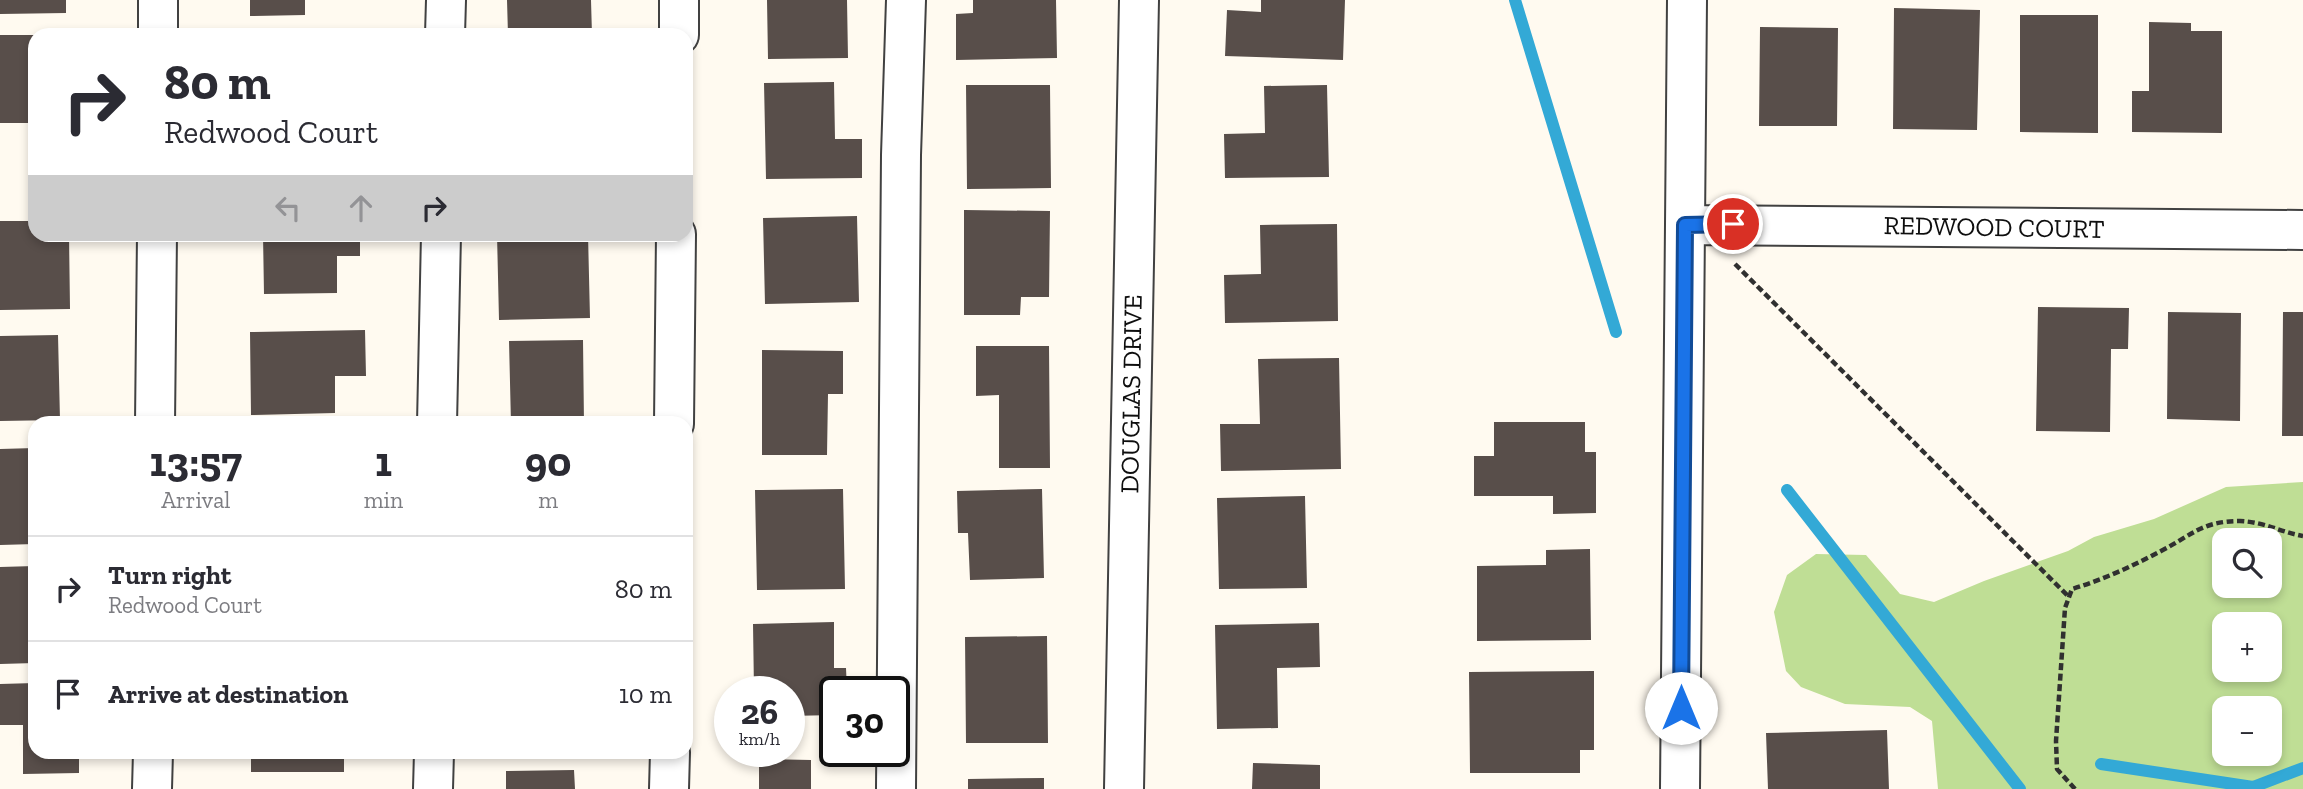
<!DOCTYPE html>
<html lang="en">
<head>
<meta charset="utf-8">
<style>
	:root { --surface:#fff; --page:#f7f7f7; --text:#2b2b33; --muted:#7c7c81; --line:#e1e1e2 }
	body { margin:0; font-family:"Zilla Slab",serif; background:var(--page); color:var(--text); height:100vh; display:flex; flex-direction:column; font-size:26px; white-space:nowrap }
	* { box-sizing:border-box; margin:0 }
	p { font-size:23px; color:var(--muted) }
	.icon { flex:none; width:38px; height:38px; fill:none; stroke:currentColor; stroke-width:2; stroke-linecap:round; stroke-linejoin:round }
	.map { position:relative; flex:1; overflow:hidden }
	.sheet { position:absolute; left:28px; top:416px; width:665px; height:343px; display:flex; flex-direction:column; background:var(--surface); border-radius:21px; box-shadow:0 4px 10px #0003 }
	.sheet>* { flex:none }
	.guide { position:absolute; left:28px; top:28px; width:665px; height:214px; border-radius:21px; box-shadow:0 4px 10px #0003; background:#fff; color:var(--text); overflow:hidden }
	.controls { position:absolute; left:2212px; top:528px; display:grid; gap:14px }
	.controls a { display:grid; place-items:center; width:70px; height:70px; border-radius:14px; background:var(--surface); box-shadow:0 4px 10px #0003; font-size:35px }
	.speed { position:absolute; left:714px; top:676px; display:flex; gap:14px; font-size:35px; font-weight:700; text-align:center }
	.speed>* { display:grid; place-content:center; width:91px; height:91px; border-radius:50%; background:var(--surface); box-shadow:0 4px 10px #0003; line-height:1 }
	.speed small { font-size:18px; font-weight:400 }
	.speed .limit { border:4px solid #111; border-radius:10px; background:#fff; color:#111 }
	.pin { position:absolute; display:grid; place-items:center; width:60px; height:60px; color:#fff; margin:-30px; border:4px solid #fff; border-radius:50%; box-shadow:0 2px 7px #0007 }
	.me { position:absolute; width:77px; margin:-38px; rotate:0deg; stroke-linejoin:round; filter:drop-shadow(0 0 5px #0008) }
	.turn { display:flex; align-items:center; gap:24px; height:147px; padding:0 21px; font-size:32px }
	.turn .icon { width:91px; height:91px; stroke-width:2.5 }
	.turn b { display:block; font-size:49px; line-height:60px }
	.lanes { display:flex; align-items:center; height:66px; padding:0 21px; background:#0003; justify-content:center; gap:35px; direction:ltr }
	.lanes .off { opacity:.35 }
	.eta { display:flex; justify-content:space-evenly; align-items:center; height:119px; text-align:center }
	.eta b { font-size:42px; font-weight:700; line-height:49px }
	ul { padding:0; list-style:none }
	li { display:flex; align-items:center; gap:21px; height:105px; padding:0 21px; border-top:2px solid var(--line) }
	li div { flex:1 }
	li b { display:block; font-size:26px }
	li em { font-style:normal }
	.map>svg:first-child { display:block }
	.forest { fill:#bfde95; fill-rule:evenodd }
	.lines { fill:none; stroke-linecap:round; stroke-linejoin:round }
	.stream { stroke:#33a9d6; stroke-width:12 }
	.building { fill:#584e4a }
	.minor-casing { stroke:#414141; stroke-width:42 }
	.path { stroke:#303030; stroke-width:4.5; stroke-dasharray:7 3.5; stroke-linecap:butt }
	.minor { stroke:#fff; stroke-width:38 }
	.route-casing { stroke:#114b97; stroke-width:18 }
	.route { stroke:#1a73e8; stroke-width:12 }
	.labels { text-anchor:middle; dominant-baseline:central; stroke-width:7; stroke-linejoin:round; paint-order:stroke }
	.street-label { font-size:26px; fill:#0e0e0e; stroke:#fff }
</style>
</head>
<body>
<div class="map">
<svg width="2303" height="789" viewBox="0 0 2303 789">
	<rect width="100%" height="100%" fill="#fffaf0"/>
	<path class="forest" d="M2303 482V789H1938L1932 721 1910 707 1845 704 1801 687 1786 671 1774 612 1787 575 1816 554 1866 555 1900 594 1934 602 1984 581 2068 551 2094 537 2154 519 2226 487ZM2224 541H2270V586H2224ZM2224 625H2270V670H2224ZM2224 709H2270V754H2224Z"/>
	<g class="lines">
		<path class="stream" d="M1515 0 1616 332
			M1787 490 2020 789
			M2101 764 2253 787 2303 768"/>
	</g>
	<path class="building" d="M0 0H66V13L0 14Z
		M250 0H305V15L250 16Z
		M507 0H591L592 35H508Z
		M767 0H847L848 58 768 59Z
		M973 0H1056L1057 58 956 60V14L973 13Z
		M1261 0H1345L1343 60 1225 56 1227 10 1261 12Z
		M1894 8 1980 10 1977 130 1893 129Z
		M2020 15H2098V133L2020 132Z
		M2149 22 2191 23V31H2222V133L2132 132V91H2149Z
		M1760 27 1838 28 1837 126H1759Z
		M0 35H35V123H0Z
		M834 82 835 139H862V178L766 179 764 83Z
		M966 85H1050L1051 188 967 189Z
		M1327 85 1329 177 1225 178 1224 134 1265 133 1264 86Z
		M964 210 1050 211 1049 297H1021L1020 315H964Z
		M857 216 859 302 765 304 763 218Z
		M0 221H35V234H69L70 309 0 310Z
		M1337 224 1338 321 1225 323 1224 275 1261 274 1260 225Z
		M263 234H360V256H337V293L264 294Z
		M497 234H588L590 318 499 320Z
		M2038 307 2129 308 2128 349H2111L2110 432 2036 431Z
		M2168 312 2241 313 2240 421 2167 419Z
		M2283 312H2303V436H2282Z
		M365 330 366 376H335V413L251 415 250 332Z
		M58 335 60 420 0 421V336Z
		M583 340 584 424H511L509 341Z
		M976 346H1049L1050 468H999V395L976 396Z
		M762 350 843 351V394H828L827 455H762Z
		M1339 358 1341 469 1221 471 1220 424H1260L1258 359Z
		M1494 422H1585V452H1596V513L1553 514V496H1474V456H1494Z
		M35 448V544L0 545V449Z
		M843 489 845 589 757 590 755 490Z
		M1042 489 1044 578 970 580 968 533H958L957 491Z
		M1305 496 1307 588 1219 589 1217 498Z
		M1590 549 1591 640 1477 641V566L1546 565V550Z
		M35 566V663L0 664V567Z
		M834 622V668H846L847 691H835V715L789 716V691H754L753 624Z
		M1319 623 1320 667 1277 668 1278 728 1217 729 1215 625Z
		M1047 636 1048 743H966L965 637Z
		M1594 671V750H1580V773H1470L1469 672Z
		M35 683V752H79V773L23 774V725H0V684Z
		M1887 730 1889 789H1768L1766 733Z
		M251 752H344V772H251Z
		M759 759 811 760V789H759Z
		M1253 763 1320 765V789H1252Z
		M574 770 575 789H506V771Z
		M1044 778V789H968V779Z"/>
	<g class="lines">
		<g class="minor-casing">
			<path id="minor" d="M158 35V0
				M445 35 446 0
				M679 35V0
				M1685 225 2303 230
				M155 424 157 234
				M437 424 441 234
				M674 424 676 234
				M152 789 153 752
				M433 789 434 752
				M669 789 670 752
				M896 789 901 155 906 0
				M1124 789 1139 0
				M1680 789 1687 0"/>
		</g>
		<path class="path" d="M1735 264 2069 597
			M2075 789 2057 769 2056 741 2065 608 2072 589C2102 580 2133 566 2161 551 2192 535 2202 521 2240 521 2265 522 2280 532 2303 536"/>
		<use href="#minor" class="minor"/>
	</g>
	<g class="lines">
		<g class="route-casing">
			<path id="route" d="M1681 708 1685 225 1733 224"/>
		</g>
		<use href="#route" class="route"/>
	</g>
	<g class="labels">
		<g class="street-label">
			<text transform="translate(1994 227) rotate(1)">REDWOOD COURT</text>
			<text transform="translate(1131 394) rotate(-89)">DOUGLAS DRIVE</text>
		</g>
	</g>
</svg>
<div class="controls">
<a><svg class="icon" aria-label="search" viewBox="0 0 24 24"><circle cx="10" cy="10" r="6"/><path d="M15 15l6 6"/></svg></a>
<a>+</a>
<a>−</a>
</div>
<div class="speed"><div>26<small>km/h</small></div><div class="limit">30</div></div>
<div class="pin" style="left:1733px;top:224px;background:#d93025"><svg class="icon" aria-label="arrive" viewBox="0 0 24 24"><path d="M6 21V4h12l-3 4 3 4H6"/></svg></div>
<svg class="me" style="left:1681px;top:708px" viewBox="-20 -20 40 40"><circle r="19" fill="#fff"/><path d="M0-13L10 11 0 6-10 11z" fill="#1a73e8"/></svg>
<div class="guide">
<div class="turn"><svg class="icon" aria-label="right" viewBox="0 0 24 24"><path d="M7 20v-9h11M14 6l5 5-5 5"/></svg><div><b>80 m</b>Redwood Court</div></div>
<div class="lanes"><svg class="icon off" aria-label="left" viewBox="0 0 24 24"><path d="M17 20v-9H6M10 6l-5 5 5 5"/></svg><svg class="icon off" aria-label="ahead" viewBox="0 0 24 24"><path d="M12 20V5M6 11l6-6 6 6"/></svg><svg class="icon" aria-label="right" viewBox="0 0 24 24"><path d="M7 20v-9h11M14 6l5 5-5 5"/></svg></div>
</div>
<section class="sheet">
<div class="eta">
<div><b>13:57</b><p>Arrival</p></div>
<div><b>1</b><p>min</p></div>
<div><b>90</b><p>m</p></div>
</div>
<ul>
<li><svg class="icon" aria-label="right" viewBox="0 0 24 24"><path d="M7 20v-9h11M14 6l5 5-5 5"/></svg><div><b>Turn right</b><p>Redwood Court</p></div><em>80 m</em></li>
<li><svg class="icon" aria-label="arrive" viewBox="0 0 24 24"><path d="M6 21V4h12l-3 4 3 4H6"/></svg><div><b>Arrive at destination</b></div><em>10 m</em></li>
</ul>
</section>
</div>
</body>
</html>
